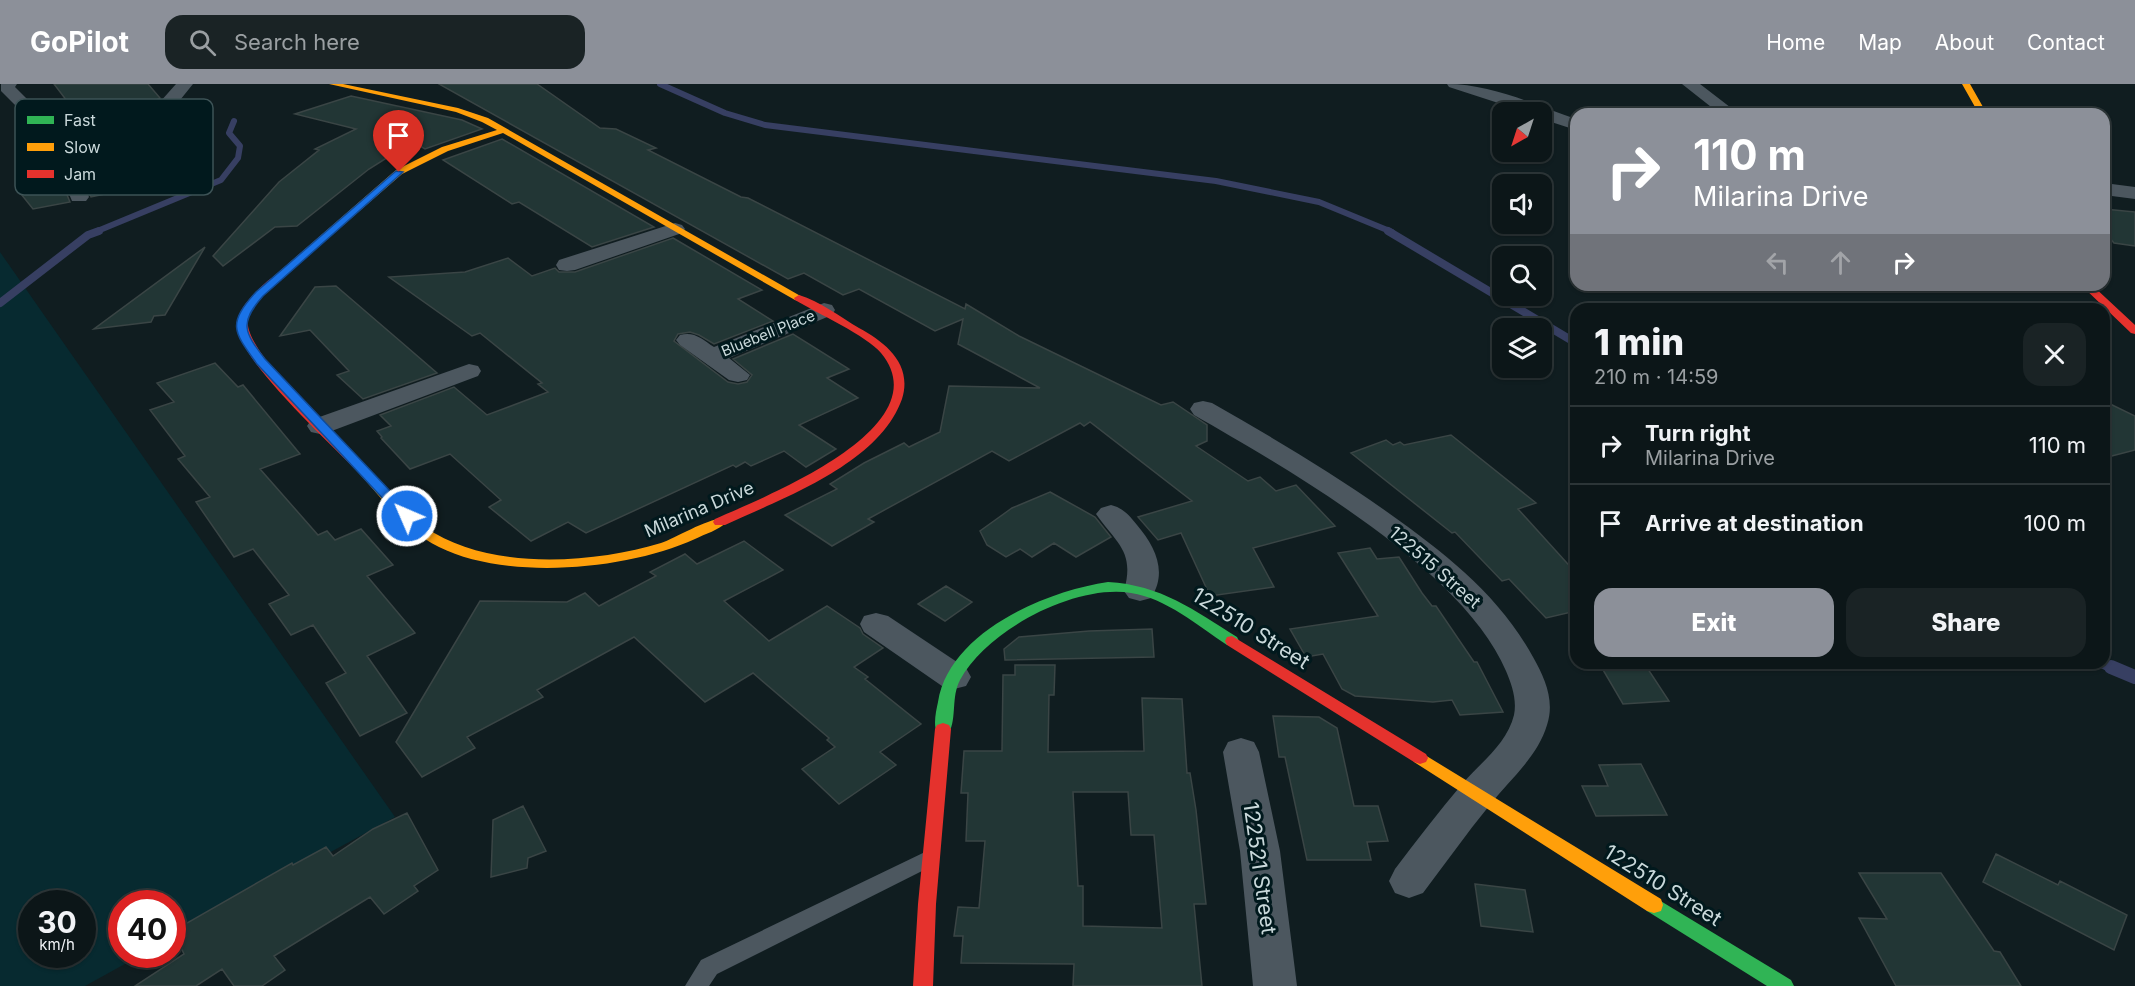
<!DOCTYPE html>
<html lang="en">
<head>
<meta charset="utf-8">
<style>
	:root { --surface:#0c1618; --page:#1a2325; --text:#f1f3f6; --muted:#9a9fa2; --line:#2c3537; --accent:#8c9099 }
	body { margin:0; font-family:Inter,sans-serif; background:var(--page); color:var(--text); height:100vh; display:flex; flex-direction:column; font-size:22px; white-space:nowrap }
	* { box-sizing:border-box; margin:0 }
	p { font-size:20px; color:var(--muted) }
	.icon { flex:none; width:33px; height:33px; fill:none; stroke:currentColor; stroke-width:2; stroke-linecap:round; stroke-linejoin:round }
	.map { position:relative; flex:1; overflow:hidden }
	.details { position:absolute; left:1570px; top:219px; width:540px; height:366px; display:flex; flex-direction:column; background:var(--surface); border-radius:18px; box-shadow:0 2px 4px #0004,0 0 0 2px var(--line) }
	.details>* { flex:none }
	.banner { position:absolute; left:1570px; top:24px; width:540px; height:183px; border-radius:18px; box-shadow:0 2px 4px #0004,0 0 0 2px var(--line); background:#8c9099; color:#fff; overflow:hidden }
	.needle { width:39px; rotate:219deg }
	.buttons { position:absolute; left:1492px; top:18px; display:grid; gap:12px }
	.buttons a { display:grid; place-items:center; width:60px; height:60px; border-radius:12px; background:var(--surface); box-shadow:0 2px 4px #0004,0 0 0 2px var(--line); font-size:30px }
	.speed { position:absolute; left:18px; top:806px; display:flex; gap:12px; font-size:30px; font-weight:700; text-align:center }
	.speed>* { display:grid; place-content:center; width:78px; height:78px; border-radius:50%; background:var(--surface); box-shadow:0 2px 4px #0004,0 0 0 2px var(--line); line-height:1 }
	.speed small { font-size:15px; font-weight:400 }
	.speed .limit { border:9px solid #d22; background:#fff; color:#111 }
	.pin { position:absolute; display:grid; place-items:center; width:51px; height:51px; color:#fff; margin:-62px -26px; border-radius:50% 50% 50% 0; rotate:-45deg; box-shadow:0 0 6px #0007 }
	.pin .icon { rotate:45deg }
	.me { position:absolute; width:66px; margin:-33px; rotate:315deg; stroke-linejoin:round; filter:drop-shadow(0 0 4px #0008) }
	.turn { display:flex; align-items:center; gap:21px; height:126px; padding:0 24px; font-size:27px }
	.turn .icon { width:78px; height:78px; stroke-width:2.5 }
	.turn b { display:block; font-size:42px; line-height:51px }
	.lanes { display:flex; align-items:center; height:57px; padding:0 24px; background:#0003; justify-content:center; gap:30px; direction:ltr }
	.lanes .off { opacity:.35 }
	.round { display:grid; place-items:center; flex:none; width:63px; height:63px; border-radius:18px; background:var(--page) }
	.summary { display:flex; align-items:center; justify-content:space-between; height:102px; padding:0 24px }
	h1 { font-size:36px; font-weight:800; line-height:45px }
	.action { display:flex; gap:12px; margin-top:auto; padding:12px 24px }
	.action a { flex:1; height:69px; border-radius:18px; background:var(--accent); color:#fff; font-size:24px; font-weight:800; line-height:69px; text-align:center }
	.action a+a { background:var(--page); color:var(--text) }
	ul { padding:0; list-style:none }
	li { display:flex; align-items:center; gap:18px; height:78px; padding:0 24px; border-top:2px solid var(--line) }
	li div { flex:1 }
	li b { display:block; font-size:22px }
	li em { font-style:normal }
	header { display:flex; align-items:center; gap:36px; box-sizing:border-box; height:84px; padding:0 30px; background:var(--accent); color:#fff }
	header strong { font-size:28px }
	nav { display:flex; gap:33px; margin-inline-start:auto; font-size:21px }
	.search { width:420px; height:54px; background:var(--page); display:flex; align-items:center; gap:15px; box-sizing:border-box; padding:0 21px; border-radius:18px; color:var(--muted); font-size:22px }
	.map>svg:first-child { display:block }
	.built { fill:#072a30; fill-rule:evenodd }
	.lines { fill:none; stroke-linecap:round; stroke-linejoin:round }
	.stream-far3 { stroke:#373f62; stroke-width:6 }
	.stream-far2 { stroke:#373f62; stroke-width:8 }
	.stream-far1 { stroke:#373f62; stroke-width:10 }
	.stream { stroke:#373f62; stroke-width:14 }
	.building { fill:#223635; stroke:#3a4545; stroke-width:1.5; fill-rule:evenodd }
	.lane { fill:#4c575f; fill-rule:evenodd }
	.street { fill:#4c575f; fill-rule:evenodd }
	.fast { fill:#30b455; fill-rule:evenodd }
	.slow { fill:#ff9f0a; fill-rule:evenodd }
	.jam { fill:#e5322d; fill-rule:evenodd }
	.route { fill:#1a73e8; stroke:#114b97; stroke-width:1.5 }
	.labels { text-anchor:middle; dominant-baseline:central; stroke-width:6; stroke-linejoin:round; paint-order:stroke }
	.far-street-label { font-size:15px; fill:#cad9db; stroke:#01191d }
	.street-label { font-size:18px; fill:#cad9db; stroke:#01191d }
	.near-street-label { font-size:21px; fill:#cad9db; stroke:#01191d }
	.key { fill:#01191d; stroke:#3d5356; stroke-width:1.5 }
	.key-label { font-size:16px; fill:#cad9db }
</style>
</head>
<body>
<header>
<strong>GoPilot</strong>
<div class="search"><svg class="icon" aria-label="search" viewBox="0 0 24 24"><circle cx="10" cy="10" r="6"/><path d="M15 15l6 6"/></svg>Search here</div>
<nav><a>Home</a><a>Map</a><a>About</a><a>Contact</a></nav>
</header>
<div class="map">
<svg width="2135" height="902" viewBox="0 0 2135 902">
	<rect width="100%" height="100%" fill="#101d20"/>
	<path class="built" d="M0 168 395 733 173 854 172 819H122V870H143L85 902H0ZM32 819H82V870H32Z"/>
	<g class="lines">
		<path class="stream-far3" d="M660 0 725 29 765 41 1216 97 1319 118 1392 148
			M95 148 221 96 238 74 240 62 229 49 234 37"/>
		<path class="stream-far2" d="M1388 147 1576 259
			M0 219 88 151 99 147"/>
		<path class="stream-far1" d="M2101 579 2115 585"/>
		<path class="stream" d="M2111 583 2135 593"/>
	</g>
	<path class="building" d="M54 0H148L160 14 142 25 72 44 63 38 80 34Z
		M439 0H537L600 44 616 45 656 64 648 66 741 113 748 114 965 225 966 220 1019 252 1161 321 1173 318 1207 341V357L1196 362 1248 397 1260 393 1276 407 1296 401 1335 442 1253 464 1274 503 1210 512 1181 449 1158 456 1138 433 1192 417 1090 338 1084 342 1080 339 1009 377 992 367 868 435 874 438 832 462 785 431 837 405 830 400 864 379 904 359 909 363 940 348 949 302 1040 304 958 260 963 235 935 247 859 205 843 211 804 189 788 195Z
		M351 12 462 36 482 45 425 65 415 59 404 63 369 85 297 142 275 143 223 182 213 172 279 98 319 66 315 65 356 45 295 30Z
		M172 29 184 43 166 47 185 74 131 86V88L127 89 130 96 111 100 115 108 91 113 69 60 156 37Z
		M502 55 654 143 592 163 519 118 512 120 443 76Z
		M45 66H48L70 118 33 125 17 105 20 71Z
		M2104 125 2135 128V162L2114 159 2104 147Z
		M673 154 762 206 738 215 773 237 714 260 699 251 690 248 678 250 674 257 728 298 738 300 747 298 752 291 733 275 793 250 849 285 827 294 858 314 799 341 836 365 806 383 784 367 751 382 745 378 736 383 733 381 586 449 568 438 531 457 489 423 501 416 450 370 410 385 381 354 382 353 377 347 391 342 380 331 454 303 487 331 548 308 538 300 542 299 480 249 472 252 389 193 465 188 508 174 532 192 555 184 559 188H575Z
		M205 163 165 231 154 232 151 238 94 245Z
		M336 202 400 257 437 289 363 315 337 291 349 287 310 246 280 252 315 203Z
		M215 279 238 303 243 301 300 370 260 385 318 451 327 447 335 456 361 445 393 481 367 492 415 549 367 572 407 629 360 652 326 599 346 589 313 541 291 551 269 520 289 511 253 465 234 473 196 418 210 413 178 375 185 372 150 326 174 318 157 299Z
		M2104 317 2135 332V366L2104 374Z
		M1451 351 1536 419 1518 425 1576 489V527L1546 534 1509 495 1502 497 1455 448 1452 449 1351 369 1386 356 1393 361 1400 358 1404 361Z
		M1050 408 1095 433 1111 453 1076 473 1054 459 1032 473 1020 465 1006 473 987 461 980 447 1012 424Z
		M744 457 783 486 724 517 769 557 827 522 860 544 863 550 883 564 854 583 868 593 865 595 921 640 880 668 896 681 839 720 802 685 835 663 827 656 829 654 753 589 705 618 634 553 537 606 543 613 467 653 475 664 422 693 396 658 480 517 567 518 585 509 599 522 656 492 650 488 685 470 697 480Z
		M1370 464 1377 475 1399 473 1422 509 1432 522H1436L1474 578H1477L1503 628 1460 631 1452 616 1433 618 1355 612 1342 605 1323 570 1306 573 1290 545 1378 532 1338 469Z
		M946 502 972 518 945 537 918 520Z
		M1152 545 1154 573 1005 576 1004 565 1019 553 1089 547Z
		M1599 579H1644L1669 617 1623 620Z
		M1015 581H1055L1054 611H1049L1048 668 1144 667 1142 614 1182 615 1187 689H1190L1196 726 1206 820H1194L1202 902H1073L1074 880 961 879 963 852H954L958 823 979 824 985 757H966L968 709H961L964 667H1002L1003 591H1015ZM1073 708H1128L1131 751H1154L1162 844 1083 842V802H1078Z
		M1273 632 1319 633 1337 644 1354 722H1378L1388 757 1367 758 1371 776H1307L1285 673H1279Z
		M1641 680 1667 731 1596 732 1582 702H1608L1599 681Z
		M523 722 546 767 528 774 527 784 491 793 493 736Z
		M407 729 438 786 414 802 418 807 384 830 370 813 274 872 285 886 262 902H234L222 885 196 902H135L184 870 173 847 292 779 293 781 326 763 333 772 373 745Z
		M1996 770 2058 801 2060 797 2127 831 2114 866 1983 798Z
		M1859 789H1941L1994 867 2000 868 2021 902H1896L1859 834 1887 835Z
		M1475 800 1525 806 1533 848 1481 842Z"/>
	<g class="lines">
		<path class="lane" d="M925 768 932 770 935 776 932 782 717 890 709 902H685L701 876Z"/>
		<path class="street" d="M1 0H17L15 3 33 21 31 25H19L1 7Z
			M176 0H193L172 26 155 35 66 59 89 113 86 117H72L50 64 41 63 38 59 41 55 143 27 160 18Z
			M1447 0C1492 0 1535 21 1576 35V46L1542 35V28H1526L1449 3Z
			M1682 0H1700L1739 30H1720Z
			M2104 99 2135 103V115L2104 111Z
			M675 139 682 141 685 145 682 149 575 186 567 187 559 186 556 181 559 176Z
			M824 219 832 221 835 226 832 231 729 274 750 291 747 296 738 298 729 296 680 261 676 256 680 251C694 247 702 255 714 263Z
			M469 280 478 282 481 287 478 292 329 348 320 350 311 348 307 342 311 336Z
			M1203 317 1212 319C1273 354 1333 389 1390 430 1446 470 1499 511 1533 573 1545 594 1555 617 1547 641 1537 674 1509 696 1489 722 1466 750 1445 780 1423 809L1409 814 1395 809 1389 797 1395 785C1417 756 1439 727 1463 699 1481 678 1507 660 1514 631 1517 616 1512 601 1506 587 1463 485 1288 385 1194 331L1190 325 1194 319Z
			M1111 421C1123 424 1129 431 1137 441 1155 462 1168 488 1151 514L1140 517 1129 514 1124 507C1135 467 1117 460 1096 430L1101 424Z
			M876 529 888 532 966 584 971 593 966 602 954 605 942 602 864 548 860 540 864 532Z
			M1241 654 1254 658 1259 668 1280 767 1297 902H1253L1240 767 1223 668 1228 658Z"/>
		<path class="fast" d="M1108 498C1161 501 1194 526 1237 553L1239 557 1237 561H1227C1198 542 1166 514 1131 509 1075 500 987 546 960 596 951 613 957 634 949 649L943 651 937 649C933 641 936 627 938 618 949 548 1046 507 1108 498Z
			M1654 813 1791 896 1794 902H1767L1647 827 1645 821 1647 815Z"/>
		<path class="slow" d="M329 0H343L458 24 488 34 804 214 799 217 795 216 503 49 448 67 402 90 279 197H273V193L396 86 442 63 497 46 482 38 456 28Z
			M1962 0H1970L1987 30H1979Z
			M360 379 364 380C384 401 401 427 425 443 488 487 591 480 661 459 676 454 711 432 725 435L727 438C719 446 705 450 695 455 627 486 507 497 439 463 404 446 382 414 356 386L354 383Z
			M1420 668 1661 815 1663 821 1661 827 1654 829 1647 827 1414 678 1412 674 1414 670Z"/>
		<path class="jam" d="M276 192 279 193V197C268 208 251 219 248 236 242 266 341 357 364 380L366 383 364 386H356C330 359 237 274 237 241 237 229 247 217 255 209 261 203 268 195 276 192Z
			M2081 201H2092L2135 241V250L2131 249Z
			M799 211C820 217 840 233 859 244 885 258 913 280 902 315 879 380 783 414 725 441H715L713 438 715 435C762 414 943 344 881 269 867 252 817 229 795 216L794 214Z
			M1232 552 1426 670 1428 674 1426 678 1420 680 1414 678 1227 561 1225 557 1227 553Z
			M943 639 949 641 951 645 936 820 933 902H913L918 820 935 645 937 641Z"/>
	</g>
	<path class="route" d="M396 87 403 88 263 212C239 239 244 248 265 275L411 429 413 432 411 435H402L257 280C233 247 227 240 256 208Z"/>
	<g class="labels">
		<g class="far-street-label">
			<text transform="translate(768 249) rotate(-22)">Bluebell Place</text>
		</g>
		<g class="street-label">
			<text transform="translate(699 425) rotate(-23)">Milarina Drive</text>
			<text transform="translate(1435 483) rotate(41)">122515 Street</text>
		</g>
		<g class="near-street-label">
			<text transform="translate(1251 544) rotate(32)">122510 Street</text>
			<text transform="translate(1260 784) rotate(82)">122521 Street</text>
			<text transform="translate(1663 801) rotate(32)">122510 Street</text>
		</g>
	</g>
	<rect x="15" y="15" width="198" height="96" rx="9" class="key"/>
	<rect x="27" y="32" width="27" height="8" fill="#30b455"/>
	<rect x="27" y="59" width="27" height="8" fill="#ff9f0a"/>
	<rect x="27" y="86" width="27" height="8" fill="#e5322d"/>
	<g class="key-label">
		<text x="64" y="42">Fast</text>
		<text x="64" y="69">Slow</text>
		<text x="64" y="96">Jam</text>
	</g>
</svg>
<div class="buttons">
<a><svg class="needle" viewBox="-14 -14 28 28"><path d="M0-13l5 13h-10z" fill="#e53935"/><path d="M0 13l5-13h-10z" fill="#9a9fa2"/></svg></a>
<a><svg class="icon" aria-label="sound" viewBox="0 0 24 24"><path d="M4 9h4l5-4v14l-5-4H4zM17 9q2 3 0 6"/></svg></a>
<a><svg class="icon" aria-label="search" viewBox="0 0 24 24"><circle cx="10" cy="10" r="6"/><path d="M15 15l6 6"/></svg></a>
<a><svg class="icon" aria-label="layers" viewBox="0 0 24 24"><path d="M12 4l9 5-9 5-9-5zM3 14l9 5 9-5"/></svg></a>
</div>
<div class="speed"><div>30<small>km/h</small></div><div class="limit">40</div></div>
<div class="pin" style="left:399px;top:88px;background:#d93025"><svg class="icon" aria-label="arrive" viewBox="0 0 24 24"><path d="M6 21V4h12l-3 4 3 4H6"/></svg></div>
<svg class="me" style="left:407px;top:432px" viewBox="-20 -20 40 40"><circle r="17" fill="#1a73e8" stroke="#fff" stroke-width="3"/><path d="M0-11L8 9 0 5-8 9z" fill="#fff"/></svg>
<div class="banner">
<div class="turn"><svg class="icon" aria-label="right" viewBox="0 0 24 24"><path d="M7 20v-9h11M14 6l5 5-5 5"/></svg><div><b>110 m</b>Milarina Drive</div></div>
<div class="lanes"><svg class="icon off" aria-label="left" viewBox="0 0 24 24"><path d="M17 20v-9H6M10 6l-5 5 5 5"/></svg><svg class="icon off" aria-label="ahead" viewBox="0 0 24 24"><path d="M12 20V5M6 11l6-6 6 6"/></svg><svg class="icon" aria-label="right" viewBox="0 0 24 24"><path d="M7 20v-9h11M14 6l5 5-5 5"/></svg></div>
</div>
<section class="details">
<div class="summary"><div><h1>1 min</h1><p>210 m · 14:59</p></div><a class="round"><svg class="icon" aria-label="close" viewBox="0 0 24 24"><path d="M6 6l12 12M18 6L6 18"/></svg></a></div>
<ul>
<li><svg class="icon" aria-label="right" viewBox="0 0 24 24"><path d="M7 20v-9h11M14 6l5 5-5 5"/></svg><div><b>Turn right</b><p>Milarina Drive</p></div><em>110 m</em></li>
<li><svg class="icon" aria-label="arrive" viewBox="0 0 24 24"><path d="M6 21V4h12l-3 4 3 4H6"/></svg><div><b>Arrive at destination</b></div><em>100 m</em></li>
</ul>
<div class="action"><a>Exit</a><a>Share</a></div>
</section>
</div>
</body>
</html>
